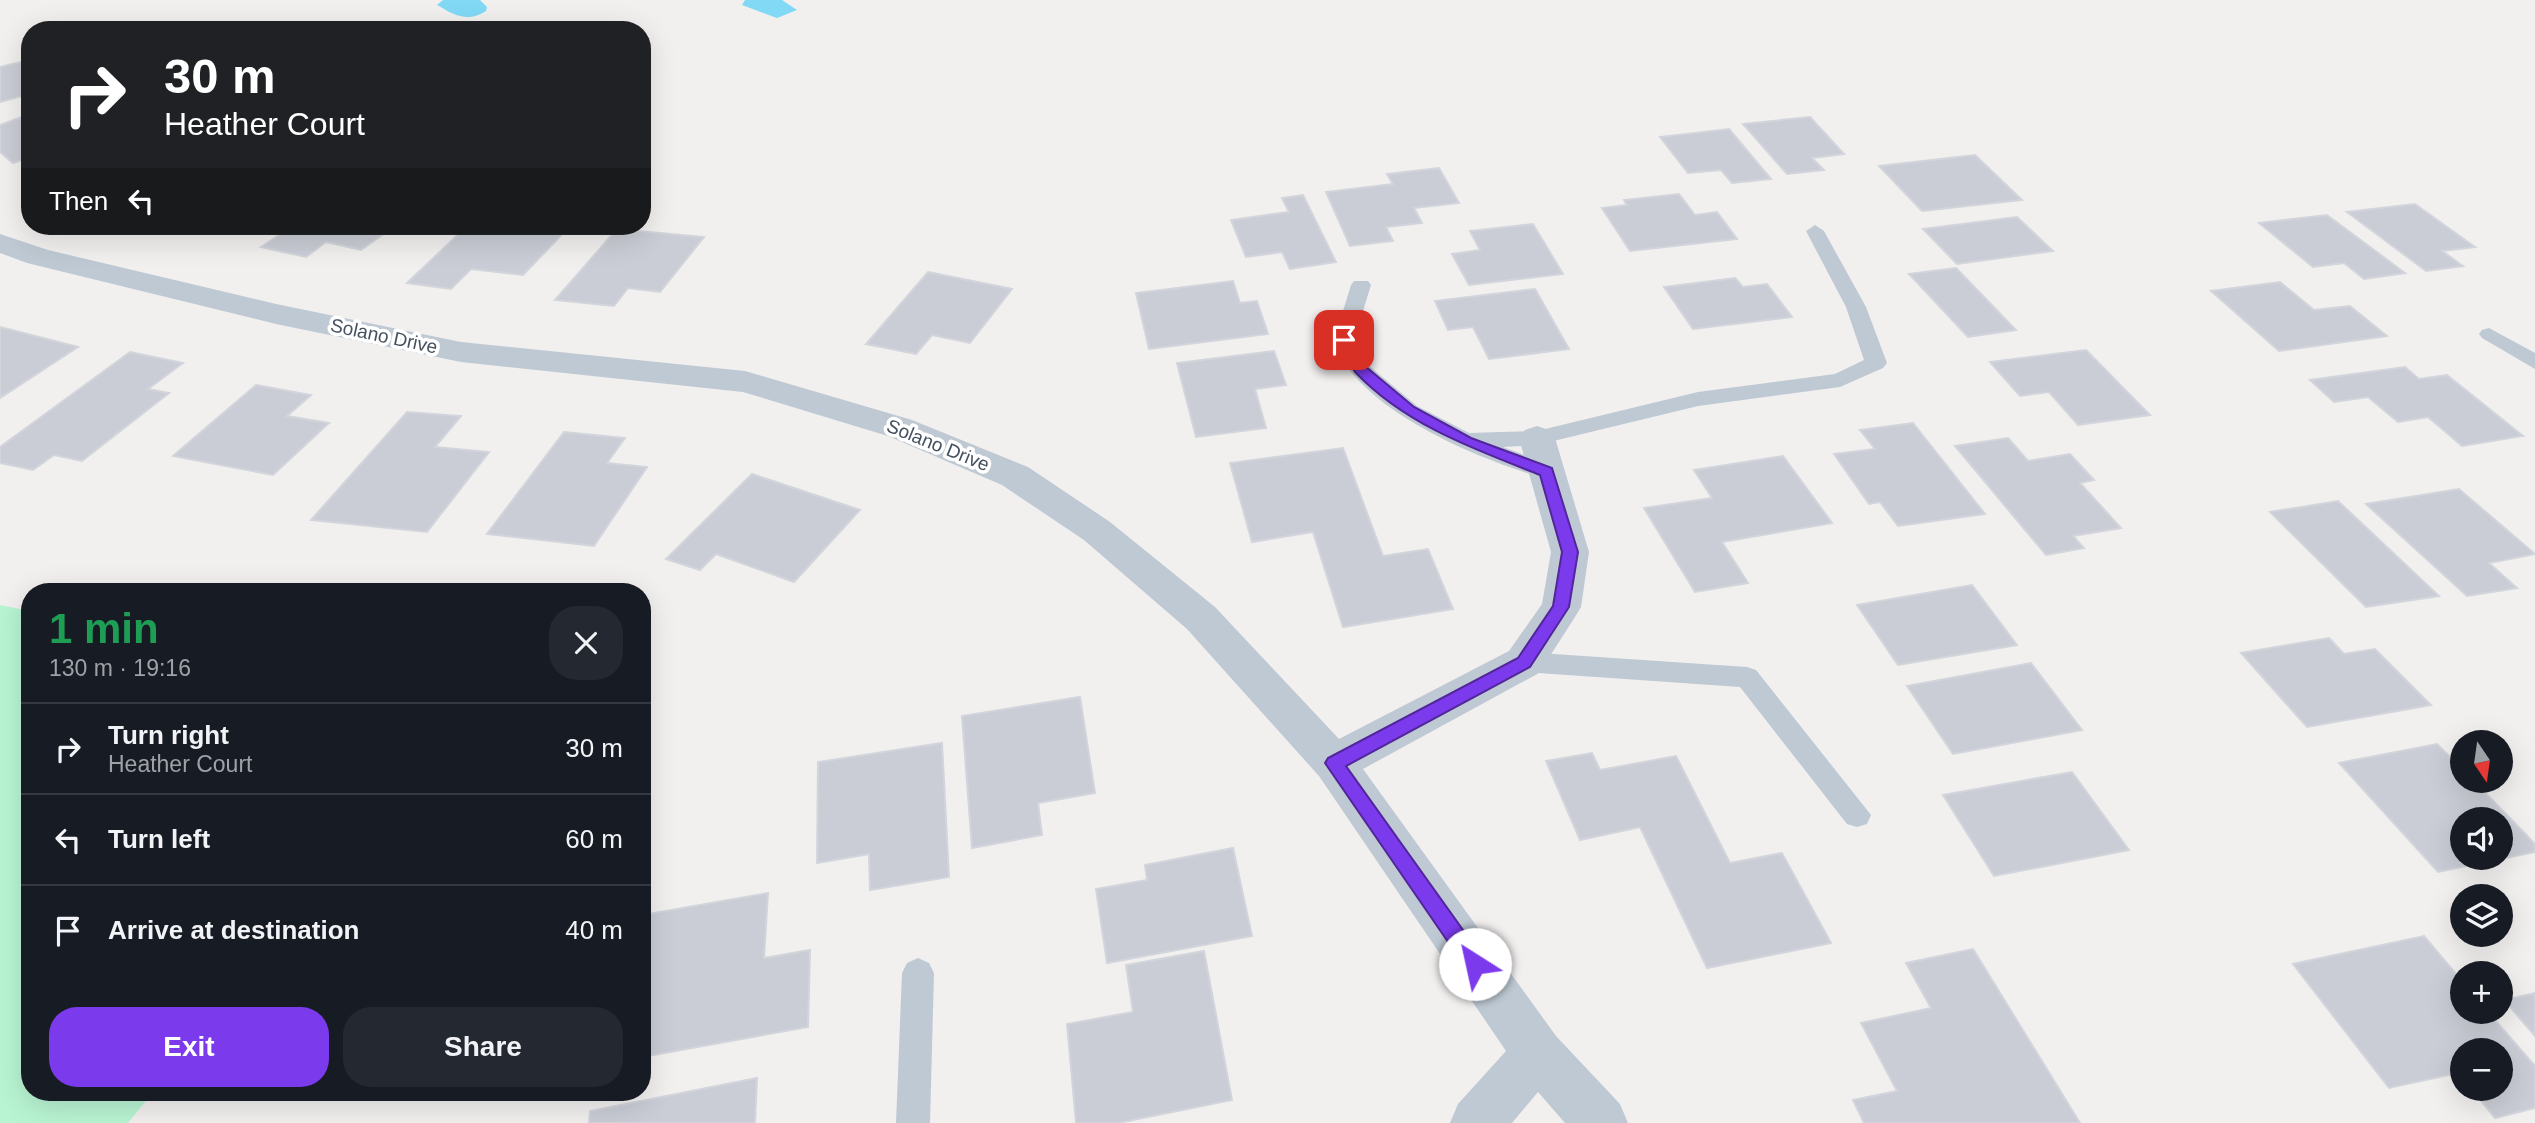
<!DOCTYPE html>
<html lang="en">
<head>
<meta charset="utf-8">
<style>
	:root { --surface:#171b24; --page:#242831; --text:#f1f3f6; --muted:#9ea1a6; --line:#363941; --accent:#7c3aed }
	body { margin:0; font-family:Helvetica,sans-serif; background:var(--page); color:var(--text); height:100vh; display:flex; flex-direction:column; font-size:26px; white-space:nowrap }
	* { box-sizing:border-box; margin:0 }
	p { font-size:23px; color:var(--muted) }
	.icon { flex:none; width:38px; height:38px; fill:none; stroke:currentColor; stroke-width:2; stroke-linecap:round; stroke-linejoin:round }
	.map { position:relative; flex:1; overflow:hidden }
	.sheet { position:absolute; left:21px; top:583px; width:630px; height:518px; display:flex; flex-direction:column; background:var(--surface); border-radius:28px; box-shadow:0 7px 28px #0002 }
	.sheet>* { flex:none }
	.banner { position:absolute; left:21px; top:21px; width:630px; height:214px; border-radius:28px; box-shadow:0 7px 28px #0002; background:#202124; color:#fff; overflow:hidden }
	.needle { width:46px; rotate:167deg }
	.controls { position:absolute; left:2450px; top:730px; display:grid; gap:14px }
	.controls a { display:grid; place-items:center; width:63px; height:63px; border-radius:50%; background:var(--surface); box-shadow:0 7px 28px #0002; font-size:35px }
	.pin { position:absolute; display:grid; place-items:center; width:60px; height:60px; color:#fff; margin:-30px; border-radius:14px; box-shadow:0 4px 10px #0006 }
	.me { position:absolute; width:77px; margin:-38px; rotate:325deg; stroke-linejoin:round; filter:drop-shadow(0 0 5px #0008) }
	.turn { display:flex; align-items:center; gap:24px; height:147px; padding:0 28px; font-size:32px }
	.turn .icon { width:91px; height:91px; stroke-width:2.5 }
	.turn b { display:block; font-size:49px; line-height:60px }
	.then { display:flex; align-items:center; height:66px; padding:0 28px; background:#0003; gap:14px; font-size:26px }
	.round { display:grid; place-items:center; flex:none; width:74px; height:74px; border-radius:28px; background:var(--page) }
	.headline { display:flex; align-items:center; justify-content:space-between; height:119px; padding:0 28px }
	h1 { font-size:42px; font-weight:800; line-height:52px; color:#1e9e55 }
	.cta { display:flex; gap:14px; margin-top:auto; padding:14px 28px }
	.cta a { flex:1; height:80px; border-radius:28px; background:var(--accent); color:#fff; font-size:28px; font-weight:800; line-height:80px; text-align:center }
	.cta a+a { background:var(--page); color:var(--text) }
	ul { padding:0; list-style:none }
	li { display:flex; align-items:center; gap:21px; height:91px; padding:0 28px; border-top:2px solid var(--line) }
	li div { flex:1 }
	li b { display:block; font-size:26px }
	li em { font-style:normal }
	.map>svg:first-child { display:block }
	.green { fill:#b8f4d2 }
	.water { fill:#81d9f6 }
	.building { fill:#cacdd5; stroke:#d2d5db; stroke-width:2; fill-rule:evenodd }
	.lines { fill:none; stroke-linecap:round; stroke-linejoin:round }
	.service { fill:#bec9d3; fill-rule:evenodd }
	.minor { fill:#bec9d3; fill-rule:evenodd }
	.route { fill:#7c3aed; stroke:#51269a; stroke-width:2 }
	.labels { text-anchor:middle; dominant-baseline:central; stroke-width:7; stroke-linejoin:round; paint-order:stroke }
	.street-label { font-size:19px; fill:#45515f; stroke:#fff }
</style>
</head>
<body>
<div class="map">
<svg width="2535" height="1123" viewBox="0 0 2535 1123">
	<rect width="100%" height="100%" fill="#f2efef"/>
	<path class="green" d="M0 605 30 611V1092H153L128 1123H0Z"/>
	<path class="water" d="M443 0H480L487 7 486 11C468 23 454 15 437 5Z
		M745 0H782L797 10 777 18 742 5Z"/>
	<path class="building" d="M29 60 30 94 0 102V67Z
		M30 114V157L13 163 0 152V125Z
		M1810 117 1844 154 1812 158 1824 170 1787 174 1743 124Z
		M1729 129 1771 179 1732 183 1721 170 1688 173 1660 137Z
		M1975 155 2022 200 1922 211 1879 166Z
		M1439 168 1459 203 1414 208 1422 223 1386 227 1393 241 1350 246 1326 192 1393 184 1387 174Z
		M1679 194 1695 215 1717 212 1737 239 1630 251 1602 208 1627 205 1624 200Z
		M1303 195 1336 262 1290 269 1282 252 1246 257 1231 220 1289 212 1282 198Z
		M2415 204 2475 247 2442 251 2463 266 2426 271 2347 212Z
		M2327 215 2405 273 2364 279 2344 263 2313 267 2259 223Z
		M2017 217 2053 251 1957 264 1923 229Z
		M1533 224 1563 274 1469 285 1452 254 1480 250 1470 231Z
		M198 226H244L232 234Z
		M293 226H395L361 250 326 242 306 257 261 247Z
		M467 226H570L523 275 471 269 451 289 407 283Z
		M617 229 704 237 660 292 628 288 614 306 555 300Z
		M1956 268 2016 330 1968 337 1909 274Z
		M928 272 1012 289 970 343 932 335 916 354 866 344Z
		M1735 278 1743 287 1767 284 1792 317 1693 329 1664 287Z
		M1233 281 1240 303 1257 301 1268 334 1149 349 1136 293Z
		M2280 282 2314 310 2350 306 2387 336 2279 351 2211 291Z
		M1535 289 1569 349 1489 359 1473 327 1448 330 1435 301Z
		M0 327 78 347 0 398Z
		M2086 350 2150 415 2078 425 2049 392 2020 396 1990 362Z
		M1274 351 1286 385 1255 389 1266 428 1196 437 1177 363Z
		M130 352 183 363 148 389 169 393 82 461 54 455 33 470 0 463V447Z
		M2405 367 2419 379 2447 375 2523 436 2462 446 2428 417 2398 422 2368 397 2334 402 2310 380Z
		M256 385 311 395 287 416 329 423 273 475 173 456Z
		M407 412 461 416 435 447 489 452 427 532 311 520Z
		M1913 423 1985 514 1898 526 1880 502 1869 504 1834 454 1875 449 1860 430Z
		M564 432 625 438 607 463 647 467 594 546 487 534Z
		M2008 438 2028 461 2070 454 2094 480 2080 483 2121 528 2073 536 2084 548 2046 555 1955 446Z
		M1343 448 1383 556 1428 549 1453 609 1343 627 1313 532 1252 542 1230 463Z
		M1783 456 1832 523 1722 542 1748 583 1695 592 1644 508 1712 498 1694 470Z
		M752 474 860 510 794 582 716 554 700 570 666 559Z
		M2459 489 2535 554 2489 563 2517 588 2467 596 2366 504Z
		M2338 501 2439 596 2366 607 2270 512Z
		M1972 585 2017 645 1898 665 1857 605Z
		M2329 638 2344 654 2375 649 2431 705 2307 727 2241 653Z
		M2031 663 2082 730 1953 754 1907 686Z
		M1080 697 1095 793 1038 803 1042 835 972 848 962 716Z
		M942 743 949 877 870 890 869 854 817 863 818 762Z
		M2437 744 2462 769V780H2473L2535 844V852L2438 872 2339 763ZM2462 819H2501V858H2462Z
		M1592 753 1600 770 1676 756 1730 863 1782 853 1831 943 1707 968 1640 827 1580 840 1546 761Z
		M2072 772 2129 850 1994 876 1943 795Z
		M1233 848 1252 936 1107 963 1096 889 1147 880 1145 865Z
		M768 893 764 958 810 950 808 1027 642 1057V915Z
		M2424 936 2462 981V1012H2488L2535 1066V1108L2495 1118 2471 1088H2501V1050H2462V1077L2458 1073 2389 1088 2293 964Z
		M1973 949 2080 1123H1864L1853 1100 1897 1091 1861 1023 1931 1008 1906 963Z
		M1204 951 1232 1100 1118 1123H1076L1067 1024 1133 1012 1126 965Z
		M2535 993V1036L2504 1000Z
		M757 1078 755 1123H589L590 1111Z"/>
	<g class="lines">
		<path class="service" d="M1815 225 1824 231 1866 307 1887 363 1883 368 1840 387 1698 406 1537 445 1503 447 1555 466 1558 471 1555 476 1547 479C1486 462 1393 423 1352 373 1344 363 1339 351 1334 340L1351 285 1354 281H1368L1371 285 1354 340 1368 365 1417 406 1469 433 1537 431 1698 392 1835 374 1864 360 1846 307 1806 231Z
			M2489 328 2535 353V369L2482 338 2479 334 2482 330Z
			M1524 652 1747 667 1756 670 1871 815 1867 824 1857 827 1847 824 1740 687 1524 672 1515 669 1511 662 1515 655Z
			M918 958 929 963 934 973 930 1123H896L902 973 907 963Z"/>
		<path class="minor" d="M0 234 48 250 276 304 461 342 745 371 912 420 1028 467 1110 522 1215 607 1339 739 1509 651 1542 604 1551 552 1519 438 1525 430 1537 426 1549 430 1555 438 1589 552 1581 607 1575 617 1539 673 1363 769 1556 1036 1620 1104 1628 1123H1565L1538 1092 1512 1123H1450L1458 1104 1506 1051 1319 776 1187 629 1084 540 1002 485 888 436 743 392 461 362 276 324 27 263 0 253Z"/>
	</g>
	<path class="route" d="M1344 336 1348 337 1365 366 1414 407 1471 438 1552 468 1578 552 1569 607 1530 667 1346 766 1483 958 1486 964 1483 971 1475 974 1468 971 1325 763 1328 758 1518 658 1553 606 1562 552 1540 475C1474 449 1406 425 1356 373 1348 364 1343 350 1337 340Z"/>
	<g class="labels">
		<g class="street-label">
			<text transform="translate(384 336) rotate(12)">Solano Drive</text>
			<text transform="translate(938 445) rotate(22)">Solano Drive</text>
		</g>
	</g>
</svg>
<div class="controls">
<a><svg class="needle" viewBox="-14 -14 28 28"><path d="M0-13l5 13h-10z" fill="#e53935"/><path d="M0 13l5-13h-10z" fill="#9ea1a6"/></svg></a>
<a><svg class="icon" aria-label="sound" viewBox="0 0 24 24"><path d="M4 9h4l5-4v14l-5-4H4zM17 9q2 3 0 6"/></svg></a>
<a><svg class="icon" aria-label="layers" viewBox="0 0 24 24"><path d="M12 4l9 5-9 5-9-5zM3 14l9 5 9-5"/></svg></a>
<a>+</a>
<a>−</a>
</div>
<div class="pin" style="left:1344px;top:340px;background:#d93025"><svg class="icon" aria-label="arrive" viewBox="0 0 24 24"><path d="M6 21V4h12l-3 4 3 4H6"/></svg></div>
<svg class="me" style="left:1475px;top:964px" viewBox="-20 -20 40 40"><circle r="19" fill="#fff"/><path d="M0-13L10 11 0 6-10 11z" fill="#7c3aed"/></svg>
<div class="banner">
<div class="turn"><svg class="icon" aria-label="right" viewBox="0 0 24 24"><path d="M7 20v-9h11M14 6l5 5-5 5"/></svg><div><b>30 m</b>Heather Court</div></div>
<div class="then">Then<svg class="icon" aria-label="left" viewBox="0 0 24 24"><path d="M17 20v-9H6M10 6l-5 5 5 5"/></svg></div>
</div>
<section class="sheet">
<div class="headline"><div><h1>1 min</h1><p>130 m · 19:16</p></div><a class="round"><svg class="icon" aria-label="close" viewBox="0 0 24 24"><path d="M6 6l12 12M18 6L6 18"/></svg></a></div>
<ul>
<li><svg class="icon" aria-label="right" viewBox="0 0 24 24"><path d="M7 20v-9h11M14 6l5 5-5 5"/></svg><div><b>Turn right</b><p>Heather Court</p></div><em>30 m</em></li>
<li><svg class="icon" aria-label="left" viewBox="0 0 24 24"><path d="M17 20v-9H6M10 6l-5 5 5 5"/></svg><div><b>Turn left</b></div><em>60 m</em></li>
<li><svg class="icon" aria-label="arrive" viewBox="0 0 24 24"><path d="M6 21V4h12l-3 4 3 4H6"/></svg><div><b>Arrive at destination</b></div><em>40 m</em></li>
</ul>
<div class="cta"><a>Exit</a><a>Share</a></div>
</section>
</div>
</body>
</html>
